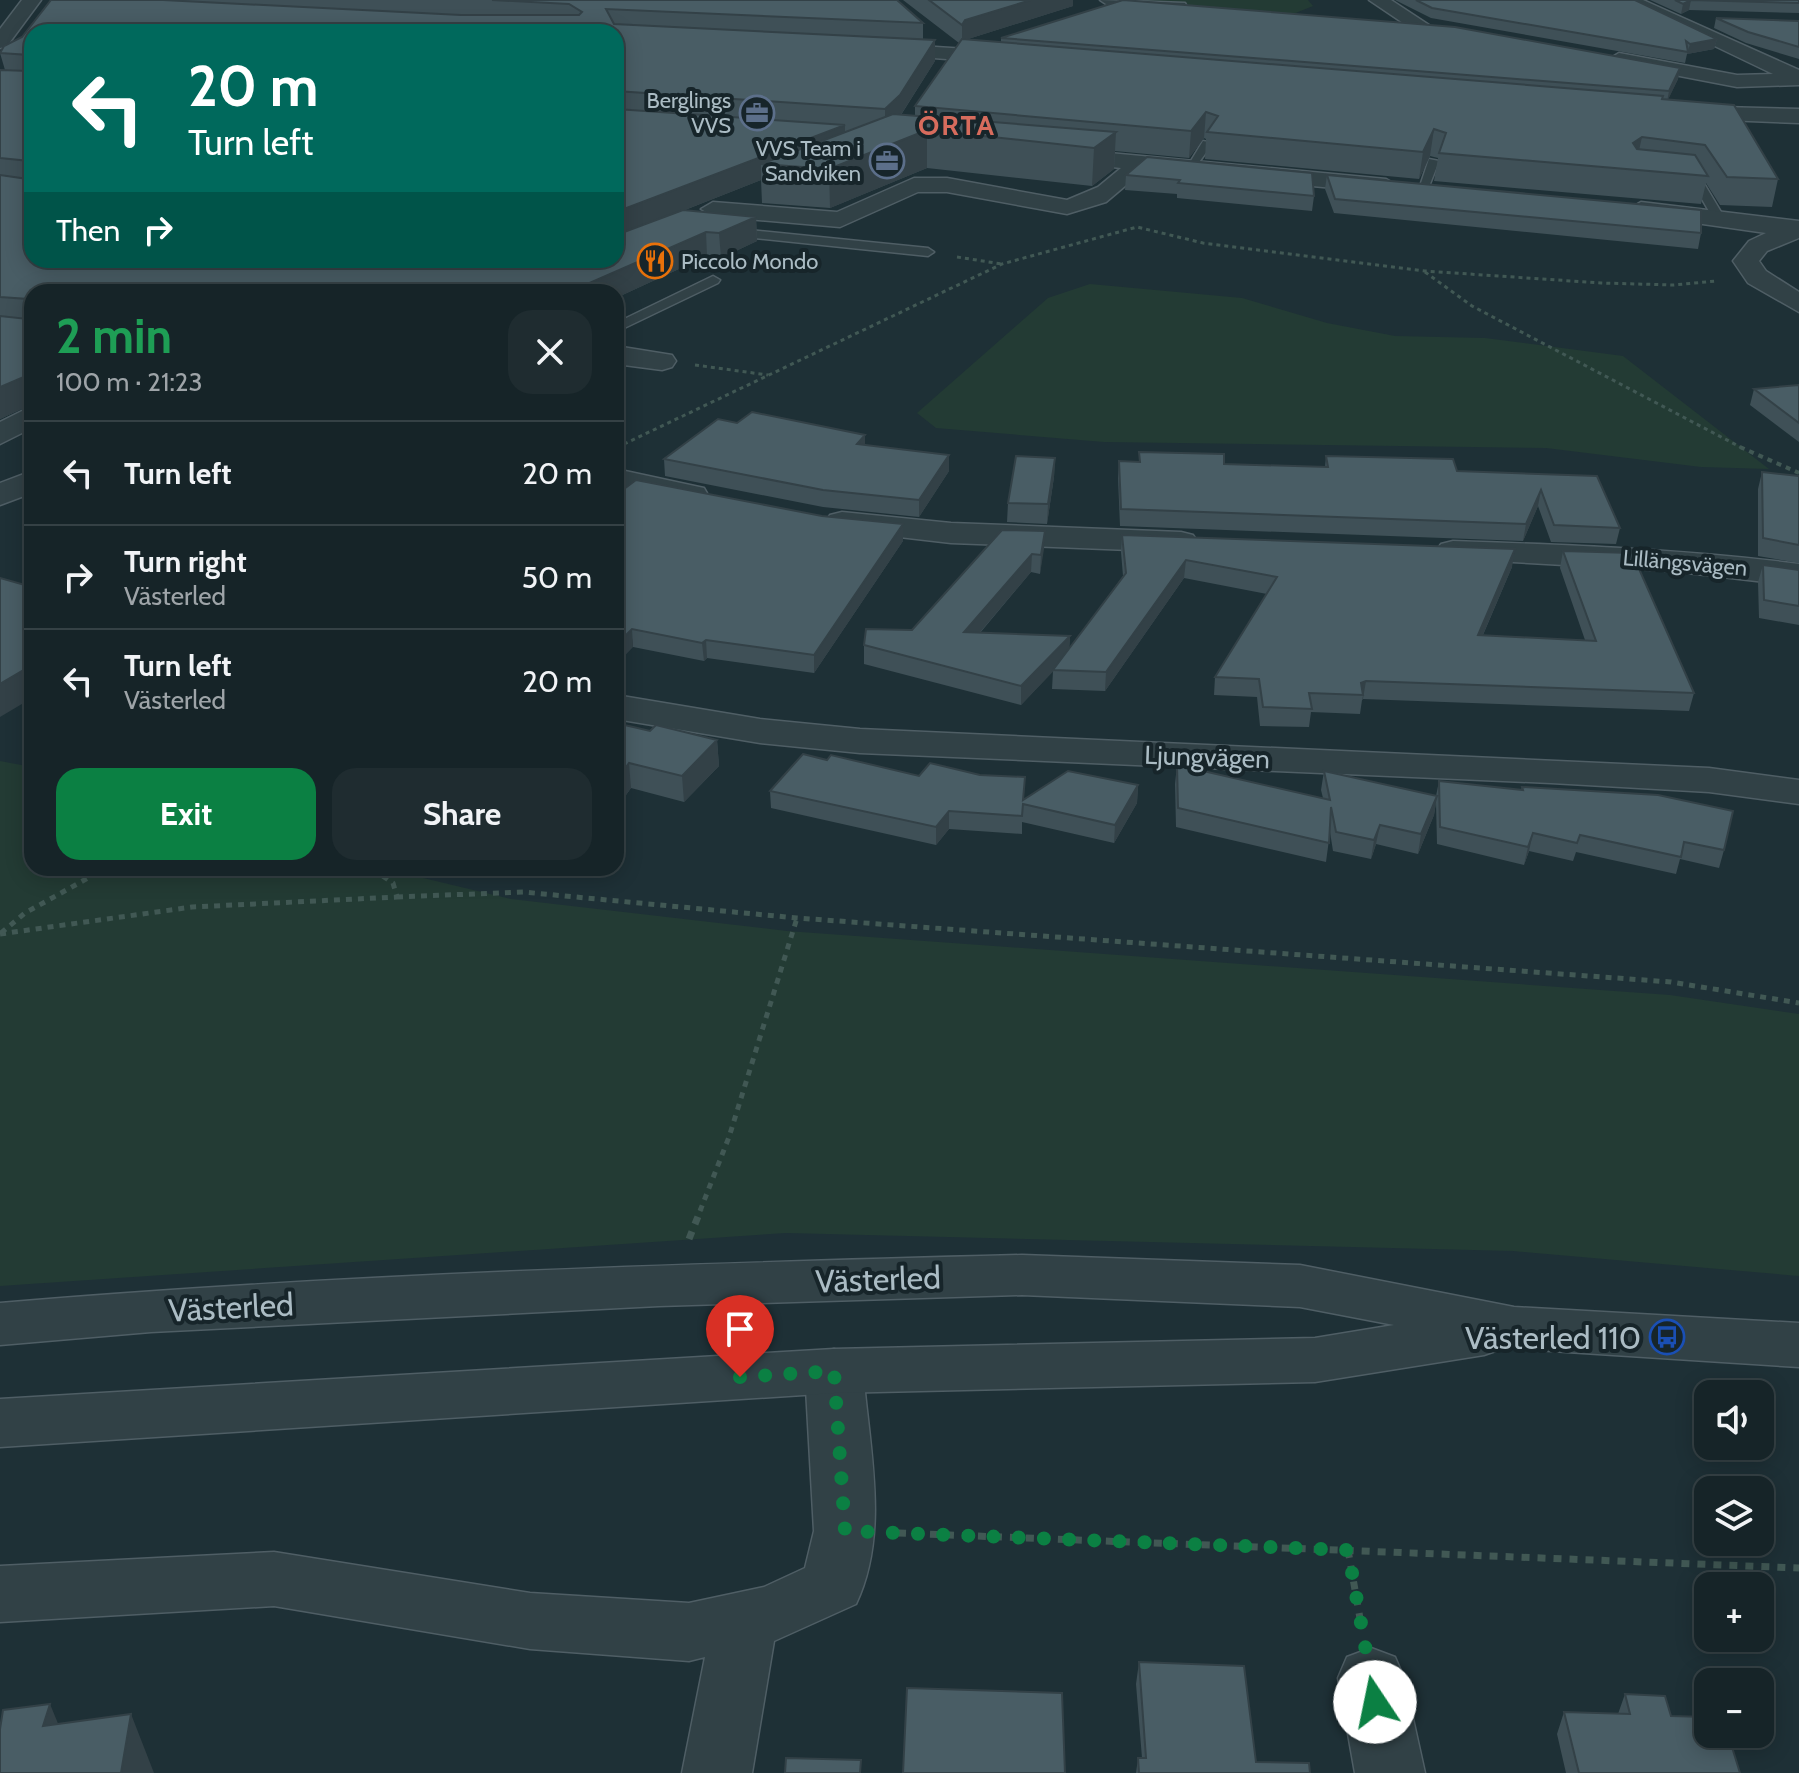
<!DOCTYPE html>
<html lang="en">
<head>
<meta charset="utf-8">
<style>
	:root { --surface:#162428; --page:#1f2c30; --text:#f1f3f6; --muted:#9ea4a8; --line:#354145; --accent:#0b8043 }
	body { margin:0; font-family:Cabin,sans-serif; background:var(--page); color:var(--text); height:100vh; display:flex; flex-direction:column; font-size:30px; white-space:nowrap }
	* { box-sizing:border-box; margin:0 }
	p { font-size:26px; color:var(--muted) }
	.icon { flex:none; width:44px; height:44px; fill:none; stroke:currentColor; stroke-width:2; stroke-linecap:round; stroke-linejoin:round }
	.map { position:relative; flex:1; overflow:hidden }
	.details { position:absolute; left:24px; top:284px; width:600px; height:592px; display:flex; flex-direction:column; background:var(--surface); border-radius:24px; box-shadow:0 4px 20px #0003,0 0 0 2px var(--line) }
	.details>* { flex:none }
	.banner { position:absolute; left:24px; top:24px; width:600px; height:244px; border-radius:24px; box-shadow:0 4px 20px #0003,0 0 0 2px var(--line); background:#00695c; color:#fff; overflow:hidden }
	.buttons { position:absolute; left:1694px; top:1380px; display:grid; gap:16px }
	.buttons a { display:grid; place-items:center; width:80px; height:80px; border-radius:16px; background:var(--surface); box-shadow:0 4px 20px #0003,0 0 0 2px var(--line); font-size:40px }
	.pin { position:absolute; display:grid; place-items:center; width:68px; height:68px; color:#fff; margin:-82px -34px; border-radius:50% 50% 50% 0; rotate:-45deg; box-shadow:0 0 8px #0007 }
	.pin .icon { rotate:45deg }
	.me { position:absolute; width:88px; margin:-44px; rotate:349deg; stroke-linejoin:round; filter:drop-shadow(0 0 6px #0008) }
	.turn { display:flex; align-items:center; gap:28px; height:168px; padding:0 32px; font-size:36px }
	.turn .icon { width:104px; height:104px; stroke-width:2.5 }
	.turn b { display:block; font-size:56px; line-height:68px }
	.then { display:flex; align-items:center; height:76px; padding:0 32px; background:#0003; gap:16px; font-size:30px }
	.round { display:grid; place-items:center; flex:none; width:84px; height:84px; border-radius:24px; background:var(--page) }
	.summary { display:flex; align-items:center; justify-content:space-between; height:136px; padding:0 32px }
	h1 { font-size:48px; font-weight:700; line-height:60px; color:#1e9e55 }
	.button { display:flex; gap:16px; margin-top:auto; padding:16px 32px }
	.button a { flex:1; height:92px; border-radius:24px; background:var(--accent); color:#fff; font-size:32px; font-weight:700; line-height:92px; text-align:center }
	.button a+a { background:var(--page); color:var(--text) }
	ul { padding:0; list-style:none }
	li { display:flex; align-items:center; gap:24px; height:104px; padding:0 32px; border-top:2px solid var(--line) }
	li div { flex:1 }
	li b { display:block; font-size:30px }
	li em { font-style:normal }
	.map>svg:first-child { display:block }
	.green { fill:#233b34 }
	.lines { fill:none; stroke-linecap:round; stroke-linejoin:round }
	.service-casing { stroke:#4f5e65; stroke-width:3 }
	.minor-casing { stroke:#4f5e65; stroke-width:3 }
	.tertiary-casing { stroke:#4f5e65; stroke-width:3 }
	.path-far3 { stroke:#415854; stroke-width:3; stroke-dasharray:4 4; stroke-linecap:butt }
	.path-far2 { stroke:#415854; stroke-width:4; stroke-dasharray:5 5; stroke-linecap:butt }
	.path-far1 { stroke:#415854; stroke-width:5; stroke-dasharray:6 6; stroke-linecap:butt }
	.path { stroke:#415854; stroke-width:7; stroke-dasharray:8 8; stroke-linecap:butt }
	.service { fill:#314146; fill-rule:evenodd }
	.minor { fill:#314146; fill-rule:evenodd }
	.tertiary { fill:#314146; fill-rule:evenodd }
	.wall { fill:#3f5057; fill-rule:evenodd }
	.shaded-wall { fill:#334147 }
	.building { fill:#495d65; stroke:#334147; stroke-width:2 }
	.route { stroke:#0b8043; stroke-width:14; stroke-dasharray:0 25.2 }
	.labels { text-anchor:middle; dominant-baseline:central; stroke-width:8; stroke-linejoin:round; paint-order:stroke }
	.far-poi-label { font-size:22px; fill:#abbcc4; stroke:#17252a; text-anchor:end }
	.far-street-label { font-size:22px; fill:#abbcc4; stroke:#17252a }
	.street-label { font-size:26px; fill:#abbcc4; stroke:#17252a }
	.far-district-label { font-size:28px; font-weight:bold; letter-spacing:2px; fill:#d76c5d; stroke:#17252a }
	.near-street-label { font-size:32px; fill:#abbcc4; stroke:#17252a }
	.near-poi-label { font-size:32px; fill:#abbcc4; stroke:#17252a; text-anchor:end }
</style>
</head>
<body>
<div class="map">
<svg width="1799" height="1773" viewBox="0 0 1799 1773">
	<rect width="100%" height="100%" fill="#1e3036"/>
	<path class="green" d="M1132 0H1308L1313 6 1293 14Z
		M1090 284 1242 298 1327 323 1395 336 1485 338 1623 356 1769 469 1701 467 1546 448 1104 442 936 428 917 413 1048 298Z
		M0 761 32 767V868H406L419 877 511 899 787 931 1670 995 1799 1014V1276L1513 1251 786 1233 0 1286Z"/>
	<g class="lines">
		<g class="service-casing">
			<path id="service" d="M1203 141 1213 143 1194 169H1186Z
				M1429 159 1439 161 1428 189 1418 192Z
				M1682 174 1699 175 1724 217 1722 220H1714L1691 180 1682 178Z
				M729 228 928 248 934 252 928 256 725 235 723 232Z
				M713 276 720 280 718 283 616 332V323Z"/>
		</g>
		<g class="minor-casing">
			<path id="minor" d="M1100 0 1185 3 1187 7 1178 13 1109 6Z
				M1369 0H1391L1429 25 1426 29H1412Z
				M1619 0H1643L1799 70V85L1737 87 1612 63 1609 59 1619 53 1737 75 1773 74Z
				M874 43 1013 52 1023 58 1013 64 867 53 864 49 867 45Z
				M1683 106 1799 109V123L1675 118 1672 113 1675 108Z
				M1056 148 1386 179 1398 186 1386 193 1144 170 1106 202 1067 214 947 192H918L840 227 713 216 701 209 713 202 837 212 914 178H947L1067 200 1098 187 1121 168 1048 160 1045 155 1048 150Z
				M1641 202 1799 221V238L1767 251 1759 261 1766 271 1799 292V312L1748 283 1733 261 1749 241 1766 233 1632 214 1629 209Z
				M616 346 672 355 676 361 672 367 662 370 616 364Z
				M32 406V428L0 444V422Z
				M616 469 704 488 708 495 704 502 692 505 616 489Z
				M32 471V493L0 505V483Z
				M842 512 951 523 1181 532 1193 535 1198 542 1193 549 1181 552 951 543 830 529 825 522 830 515Z
				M1453 541C1569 545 1684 549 1799 564V586L1670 571 1441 558 1436 551 1441 544Z
				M616 695 760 719 860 729 1709 768 1799 780V804L1709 792 1551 783 860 753 760 743 616 719Z
				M834 1349 854 1355 863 1371C869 1447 890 1533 856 1604L774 1641 752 1773H682L705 1657 689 1661 530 1649 274 1606 0 1622V1566L274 1552 530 1593 689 1603 764 1587 805 1568 814 1531 805 1371 814 1355Z
				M1371 1648 1395 1657 1404 1678 1425 1773H1355L1338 1678 1347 1657Z"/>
		</g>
		<g class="tertiary-casing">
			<path id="tertiary" d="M22 0H41L7 46 0 48V29Z
				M1022 1255 1300 1265 1514 1307 1799 1323V1367L1504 1348 1484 1355 1315 1382 834 1393 0 1447V1399L834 1349 1315 1338 1394 1325 1300 1307 1022 1295 659 1306 151 1332 0 1345V1303C340 1274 681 1264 1022 1255Z"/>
		</g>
		<path class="path-far3" d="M957 257 1002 264
			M1425 272 1472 306 1744 449
			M695 365 768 375
			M624 444 1002 264 1137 227 1203 243 1425 271 1601 283 1674 285 1716 281"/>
		<path class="path-far2" d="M1740 447 1799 473"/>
		<path class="path-far1" d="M397 897 523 892 797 918 1671 982 1799 1003
			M1 933 25 913 106 868
			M0 934 192 907 397 897 393 883 371 868
			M700 1211 729 1137 797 918"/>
		<path class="path" d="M689 1239 701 1209
			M898 1533 1799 1568
			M1348 1550 1361 1624"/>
		<use href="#service" class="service"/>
		<use href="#minor" class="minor"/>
		<use href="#tertiary" class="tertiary"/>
	</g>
	<path class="wall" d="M51 0H897L923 23V40H935V61L901 115 915 116V106L959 43 903 0H1073V6L968 39 1001 42V38L1680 68 1678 79 1668 99 1778 179 1772 207 1720 205 1706 183 1701 204 1434 181 1438 158 1430 156 1419 179 1205 159 1206 139 1204 138 1189 158 1115 151 1114 169 1092 186 927 168 830 208 762 203 761 180 685 210 756 217 757 241 721 258 707 256 616 298V292H32V423L28 406 0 419V70H5L0 53 22 37ZM616 32V260H32Z
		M1395 0H1635L1717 39 1714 49 1687 54 1685 63 1431 18Z
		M1650 0H1799V13L1689 10 1681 14Z
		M1716 18 1799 21V59L1746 43 1714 28Z
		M1147 157 1314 196 1312 211 1177 198V194L1125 190 1126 175Z
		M1327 175 1701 233 1698 249 1334 213 1325 189Z
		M1799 385V442L1750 405 1754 389Z
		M865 445 949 455V471L919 517 823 507 665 476 664 459Z
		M1139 452 1224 464 1325 467 1326 456 1457 471 1597 476 1620 528 1616 544 1551 542 1538 506 1523 541 1120 526 1118 478 1119 461 1139 462Z
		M1055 458 1054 477 1047 524 1007 522 1008 503Z
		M1762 472 1799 476V563L1758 556V489Z
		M616 495 903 541 814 673 707 658 704 661 633 647Z
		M1045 531 1040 574 1031 572 980 633 1070 636 1069 649 1123 576 1121 552 1122 535 1512 567 1483 635 1585 640 1560 568 1563 551 1694 693 1689 711 1363 699 1362 700 1360 714 1311 712 1309 727 1260 726 1257 697 1214 695 1215 677 1267 594 1184 578 1105 691 1052 689 1053 671 1021 705 864 664V645L912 630Z
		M1763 565 1799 570V625L1759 618 1758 582Z
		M616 723 650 731 717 740 719 766 684 802 631 788 626 795 616 793Z
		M827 760 919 776 1024 799 1138 785 1137 803 1114 843 1022 822V834L949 829 936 845 771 808 770 791Z
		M1177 765 1323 798 1321 790 1324 771 1436 796 1439 781 1521 790 1522 787 1724 850 1719 868 1680 859 1676 874 1576 852 1573 861 1529 851 1524 865 1437 844 1436 803 1434 815 1418 854 1376 844 1371 859 1333 851 1330 832 1326 862 1176 827 1175 784Z
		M1139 1662 1256 1762 1310 1773H1136L1138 1758H1142L1136 1684Z
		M1625 1694 1671 1716 1740 1773H1566L1557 1734 1564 1712 1618 1714Z"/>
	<path class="shaded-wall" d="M1031 0H1073V6L965 40 962 45V25L965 20Z
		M1691 0 1689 10 1681 14 1683 4Z
		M1717 39 1714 49 1687 54 1690 44Z
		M935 40V61L900 116 885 131V109Z
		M1680 68 1678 79 1667 102 1669 91Z
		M1206 112 1204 138 1189 158 1191 131Z
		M845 125V147L761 164V180L616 237V212Z
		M1434 129 1430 156 1419 179 1423 152Z
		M927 130V168L830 208 829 169Z
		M1116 132 1114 169 1092 186 1094 148Z
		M1642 137 1636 164 1633 143Z
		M756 217 757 241 721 258 719 233Z
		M706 232 707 256 616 298V292H569Z
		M491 260H556L489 292 486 267Z
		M26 376 28 406 0 419V387Z
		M865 435V451L857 444Z
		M949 455V471L919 517V500Z
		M1055 458 1054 477 1047 524 1048 504Z
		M1541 490 1538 506 1523 541 1526 524Z
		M903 524V541L814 673V655Z
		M1045 531 1044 549 1040 574 1041 555Z
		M1515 549 1512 567 1475 653 1478 635Z
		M1032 554 1031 572 964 651V632Z
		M1186 560 1184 578 1105 691 1106 672Z
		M632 629 633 647 616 665V645Z
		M1070 636 1069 655 1021 705V686Z
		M706 640 707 658 704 661 702 643Z
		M32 665V698L0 717V684Z
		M1366 681 1363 699 1362 700 1363 695 1361 683Z
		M717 740 719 766 684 802 682 776Z
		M629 763 631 788 626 795 624 770Z
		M1138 785 1137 803 1114 843 1115 825Z
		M1437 796 1434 815 1418 854 1421 834Z
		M949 811V829L936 845V827Z
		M1380 825 1376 844 1371 859 1374 840Z
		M1533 833 1529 851 1524 865 1528 847Z
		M50 1704 75 1765 43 1726Z
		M131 1714 154 1773H121Z"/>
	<path class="building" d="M51 0H163L461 15H579L582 12 569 4 492 0H897L923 23 606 9 614 24 935 40 900 95 885 109 616 91V32H32V260H491L486 267 527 269 552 260H616V235L683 210 756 217 719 233 706 232 569 292H32V404L27 402 26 376 0 387V316L27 319 28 299 0 297V175L28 179 29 161 0 158V70L29 71V55L0 53 4 46 22 37Z
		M929 0H1031L965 20 962 25Z
		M1123 0 1455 27 1680 68 1669 91 1001 38Z
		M1416 0H1635L1717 39 1690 44 1686 41 1688 52 1432 8Z
		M1675 0H1691L1683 4Z
		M1691 0H1799V3Z
		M1716 18 1799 21V47L1748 32Z
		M962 39 1663 96 1662 99 1734 105 1778 179 1727 177 1705 145 1642 137 1633 143 1637 149 1695 155 1708 176 1439 153 1446 133 1434 129 1423 152 1207 132 1218 116 1206 112 1191 131 915 106Z
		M616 109 845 125 616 212Z
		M893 114 1116 132 1094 148 927 130 829 169 761 164Z
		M1147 157 1312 173 1314 196 1178 183 1180 180 1126 175Z
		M1327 175 1701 210V233L1335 199Z
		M1799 385V423L1754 389Z
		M752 412 865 435 857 444 949 455 919 500 823 490 664 459 718 419 737 423Z
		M1139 452 1224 454V464L1328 467 1326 456 1453 459 1457 471 1597 476 1620 528 1554 525 1541 490 1526 524 1121 509 1119 461 1140 462Z
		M1016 456 1055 458 1048 504 1008 503Z
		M1762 472 1799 476V545L1763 538Z
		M636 480 822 516 903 524 814 655 706 640 702 643 632 629 616 645V495Z
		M1002 530 1045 531 1041 555 1032 554 964 632 1070 636 1021 686 864 645 866 629 912 630Z
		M1122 535 1515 549 1478 635 1596 641 1563 551 1632 553 1694 693 1366 681 1361 683 1363 695 1309 693 1312 709 1263 707 1259 679 1215 677 1277 577 1186 560 1106 672 1053 670 1126 573Z
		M1763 565 1799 570V606L1764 600Z
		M0 578 32 587V665L0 684Z
		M616 723 650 731 656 725 717 740 682 776 629 763 624 770 616 768Z
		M803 754 827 760 831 755 919 776 930 763 980 775 1025 777 1023 800 1068 771 1138 785 1115 825 1023 804 1022 816 949 811 936 827 770 791Z
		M1177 765 1330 800 1324 771 1437 796 1421 834 1380 825 1374 840 1336 832 1331 807 1329 843 1178 808Z
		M1439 781 1523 790 1522 787 1658 795 1733 811 1724 850 1684 842 1681 857 1580 835 1577 843 1533 833 1528 847 1440 827Z
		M1139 1662 1244 1666 1256 1762 1309 1763 1310 1773H1139L1138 1758H1146Z
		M907 1688 1062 1693 1065 1773H903Z
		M1625 1694 1665 1696 1671 1716 1708 1717V1734H1728L1740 1773H1579L1564 1712 1630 1714Z
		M50 1704 43 1726 131 1714 121 1773H0V1729L3 1710Z
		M786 1758 861 1760 860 1773H785Z"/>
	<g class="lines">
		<path class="route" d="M740 1377 834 1371 845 1531 1348 1550 1375 1702"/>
	</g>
	<defs>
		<g id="office-ring" transform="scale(1.8)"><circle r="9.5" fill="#17252a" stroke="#5c6f8a" stroke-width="1.5"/><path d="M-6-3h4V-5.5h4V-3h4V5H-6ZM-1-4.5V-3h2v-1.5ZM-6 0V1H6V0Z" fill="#5c6f8a"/></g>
		<g id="restaurant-ring" transform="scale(1.8)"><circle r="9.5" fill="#17252a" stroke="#e8710a" stroke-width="1.5"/><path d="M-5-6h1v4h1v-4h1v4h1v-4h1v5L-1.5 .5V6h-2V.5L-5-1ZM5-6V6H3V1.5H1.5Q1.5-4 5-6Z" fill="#e8710a"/></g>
		<g id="bus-ring" transform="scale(1.8)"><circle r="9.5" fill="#17252a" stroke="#1a4fb4" stroke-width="1.5"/><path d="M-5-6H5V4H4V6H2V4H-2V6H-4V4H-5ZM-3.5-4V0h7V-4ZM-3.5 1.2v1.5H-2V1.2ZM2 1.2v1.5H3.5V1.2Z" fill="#1a4fb4"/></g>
	</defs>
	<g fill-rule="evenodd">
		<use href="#office-ring" x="757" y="113"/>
		<use href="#office-ring" x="887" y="161"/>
		<use href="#restaurant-ring" x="655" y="261"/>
		<use href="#bus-ring" x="1667" y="1337"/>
	</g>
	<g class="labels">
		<g class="far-poi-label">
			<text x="731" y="100">Berglings<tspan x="731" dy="25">VVS</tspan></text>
			<text x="861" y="148">VVS Team i<tspan x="861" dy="25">Sandviken</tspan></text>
			<text x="681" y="261" text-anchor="start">Piccolo Mondo</text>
		</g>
		<g class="far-street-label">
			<text transform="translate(1685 563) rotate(5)">Lillängsvägen</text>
		</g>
		<g class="street-label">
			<text transform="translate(1207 757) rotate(2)">Ljungvägen</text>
		</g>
		<g class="far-district-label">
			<text x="957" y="125">ÖRTA</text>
		</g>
		<g class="near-street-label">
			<text transform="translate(878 1279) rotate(-2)">Västerled</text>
			<text transform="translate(231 1307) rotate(-3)">Västerled</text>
		</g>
		<g class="near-poi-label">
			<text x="1641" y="1337">Västerled 110</text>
		</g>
	</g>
</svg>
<div class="buttons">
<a><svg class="icon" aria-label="sound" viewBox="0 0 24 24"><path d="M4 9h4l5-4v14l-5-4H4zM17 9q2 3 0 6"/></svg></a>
<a><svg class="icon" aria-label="layers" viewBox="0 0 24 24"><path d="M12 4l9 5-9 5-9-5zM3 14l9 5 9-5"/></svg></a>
<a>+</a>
<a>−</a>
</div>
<div class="pin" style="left:740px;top:1377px;background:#d93025"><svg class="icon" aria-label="arrive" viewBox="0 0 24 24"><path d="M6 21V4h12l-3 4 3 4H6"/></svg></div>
<svg class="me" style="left:1375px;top:1702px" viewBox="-20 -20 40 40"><circle r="19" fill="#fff"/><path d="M0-13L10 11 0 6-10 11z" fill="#0b8043"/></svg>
<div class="banner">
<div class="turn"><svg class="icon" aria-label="left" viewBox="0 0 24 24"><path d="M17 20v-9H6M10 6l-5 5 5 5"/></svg><div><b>20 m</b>Turn left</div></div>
<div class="then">Then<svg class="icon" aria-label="right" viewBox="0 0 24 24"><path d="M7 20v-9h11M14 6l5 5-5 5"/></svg></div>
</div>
<section class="details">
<div class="summary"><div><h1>2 min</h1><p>100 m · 21:23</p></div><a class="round"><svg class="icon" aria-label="close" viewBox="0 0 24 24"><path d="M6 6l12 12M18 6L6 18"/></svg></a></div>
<ul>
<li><svg class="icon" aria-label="left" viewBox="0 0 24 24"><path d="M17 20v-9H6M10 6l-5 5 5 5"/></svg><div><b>Turn left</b></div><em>20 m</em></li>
<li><svg class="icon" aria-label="right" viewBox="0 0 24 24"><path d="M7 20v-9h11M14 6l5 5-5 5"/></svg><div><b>Turn right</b><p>Västerled</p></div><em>50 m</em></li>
<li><svg class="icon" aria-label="left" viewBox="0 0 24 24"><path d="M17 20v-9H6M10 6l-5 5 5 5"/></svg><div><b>Turn left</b><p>Västerled</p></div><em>20 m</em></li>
</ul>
<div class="button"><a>Exit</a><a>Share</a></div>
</section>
</div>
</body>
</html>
